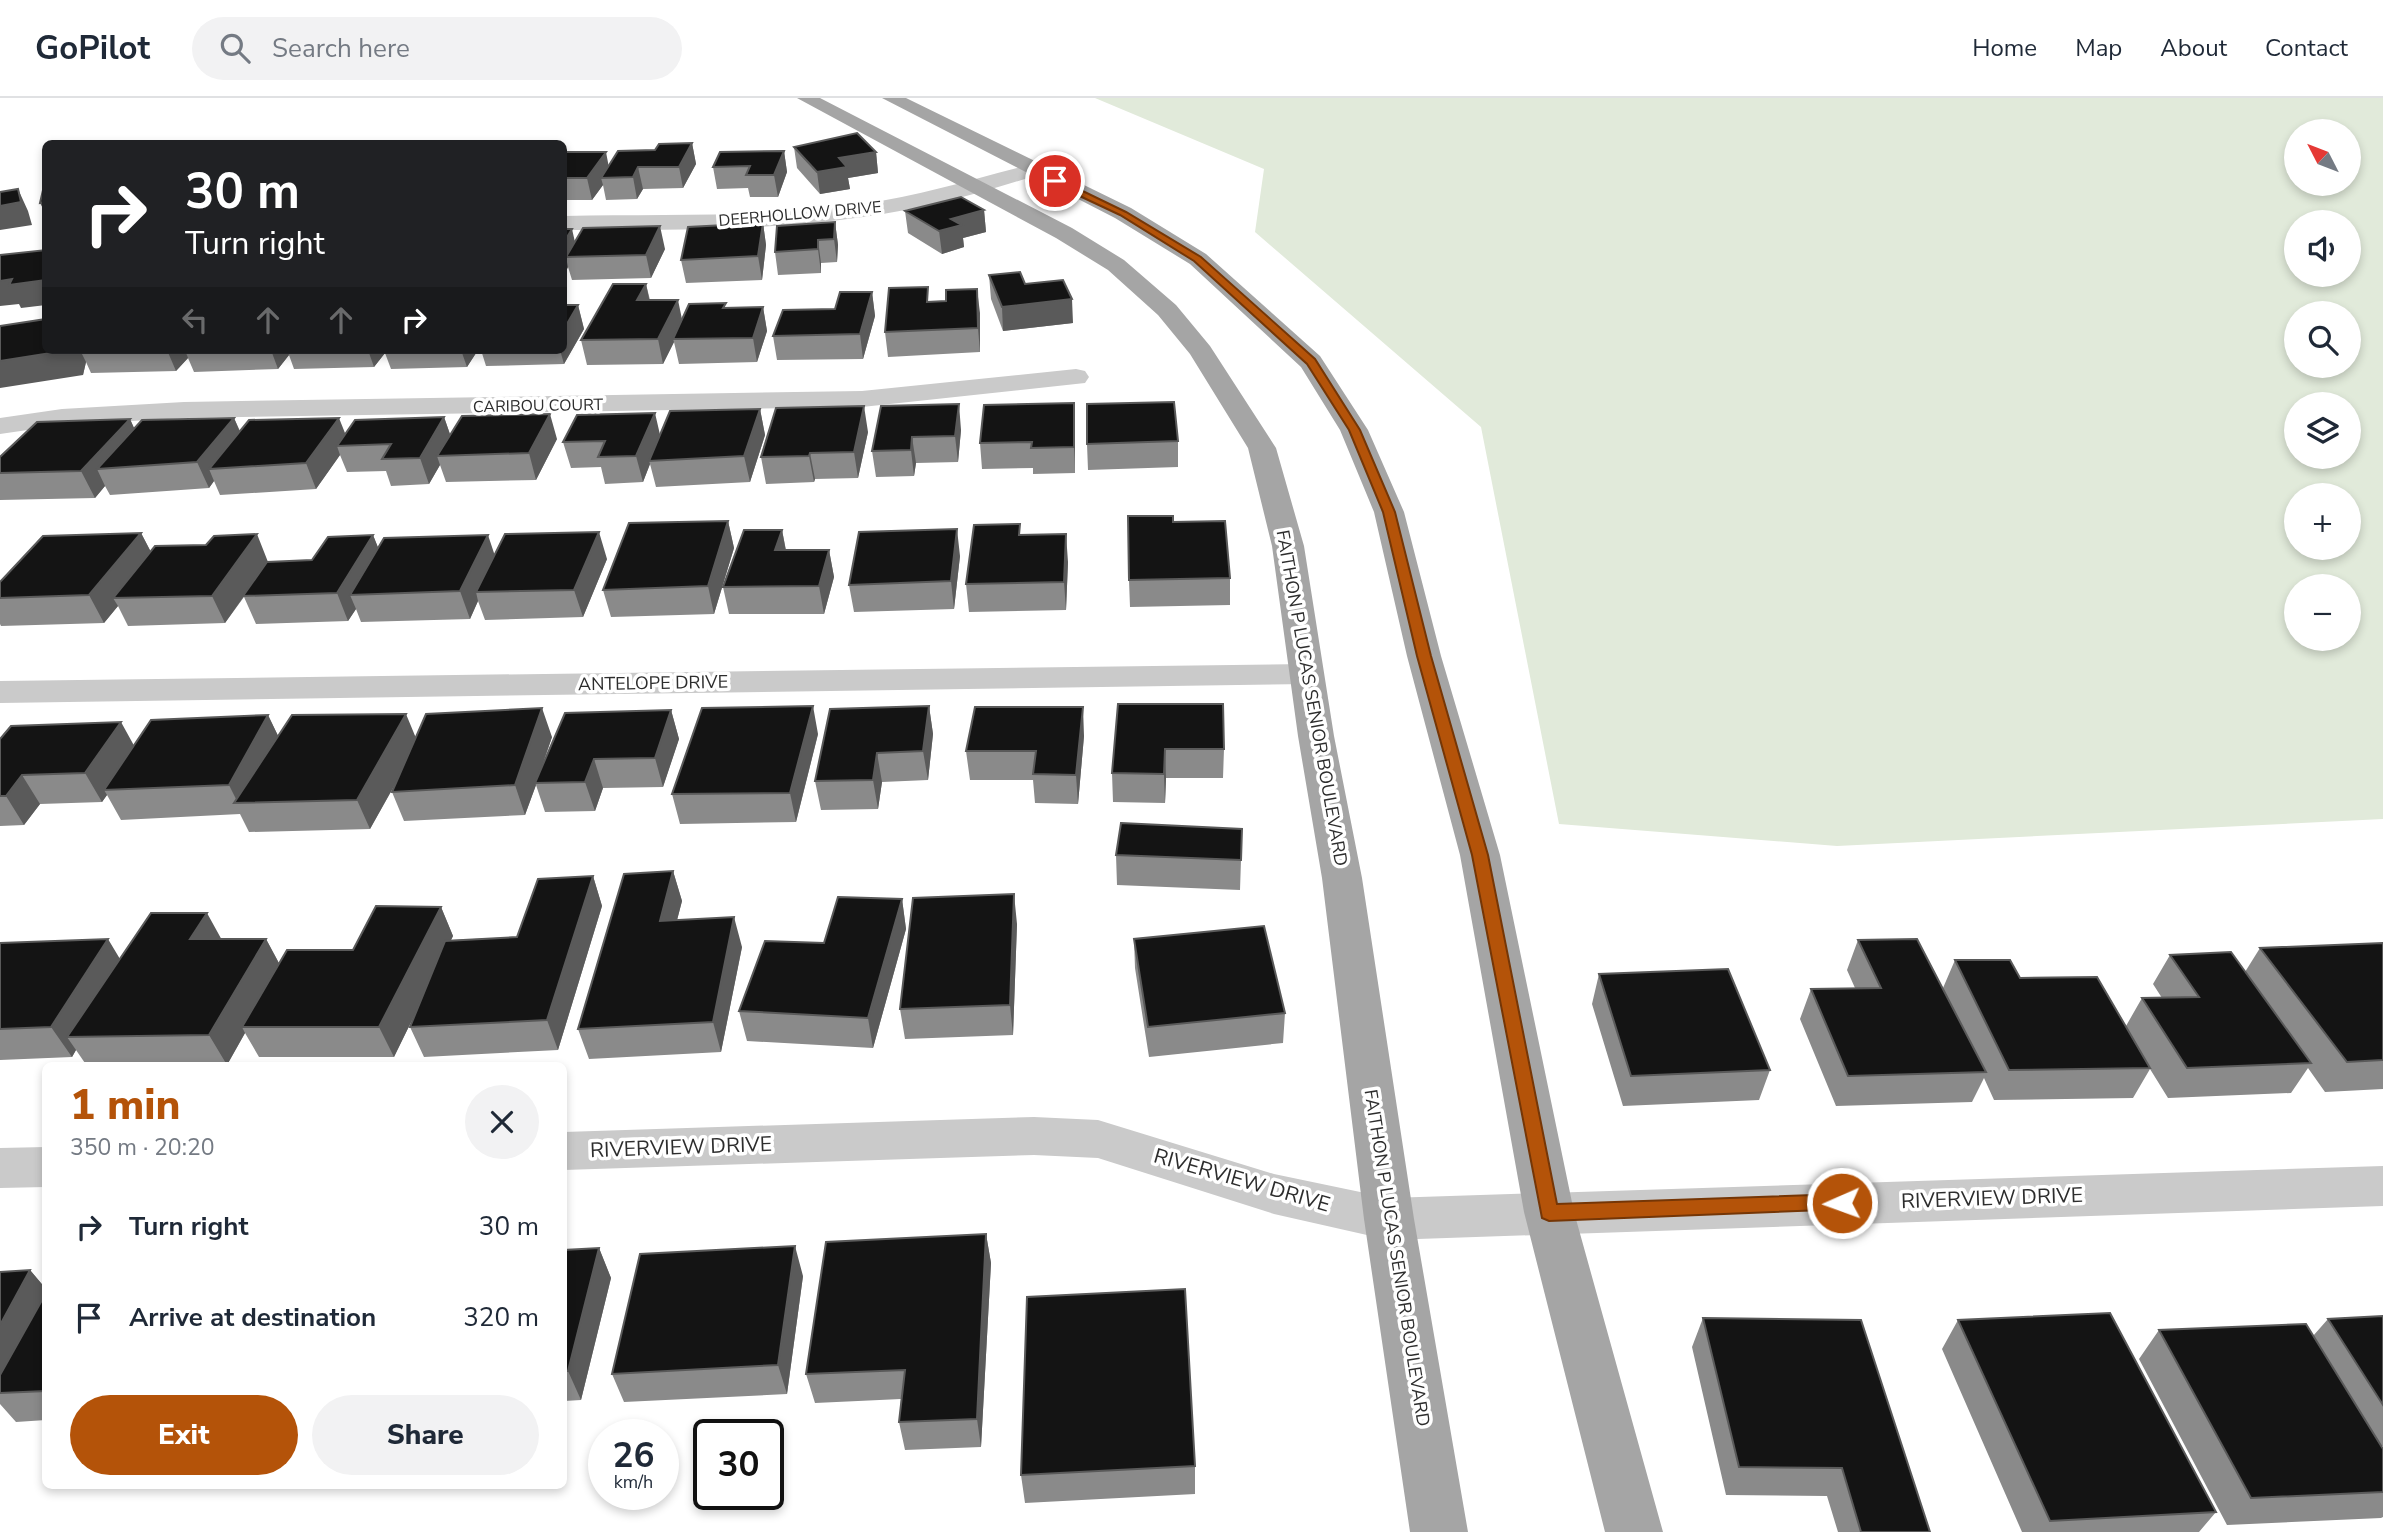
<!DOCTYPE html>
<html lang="en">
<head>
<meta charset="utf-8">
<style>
	:root { --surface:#fff; --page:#f2f2f3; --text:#1f2937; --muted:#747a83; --line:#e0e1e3; --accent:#b45309 }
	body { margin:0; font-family:"Nunito Sans",sans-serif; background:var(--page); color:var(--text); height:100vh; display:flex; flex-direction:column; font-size:26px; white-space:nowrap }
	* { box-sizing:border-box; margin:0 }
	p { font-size:23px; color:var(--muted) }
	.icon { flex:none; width:38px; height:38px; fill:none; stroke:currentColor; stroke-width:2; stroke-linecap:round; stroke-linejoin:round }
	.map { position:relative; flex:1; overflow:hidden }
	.drawer { position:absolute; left:42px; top:964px; width:525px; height:427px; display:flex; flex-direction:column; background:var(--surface); border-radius:10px; box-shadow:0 4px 10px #0003 }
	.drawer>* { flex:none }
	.hud { position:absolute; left:42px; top:42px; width:525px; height:214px; border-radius:10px; box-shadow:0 4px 10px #0003; background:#202124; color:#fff; overflow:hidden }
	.needle { width:46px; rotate:312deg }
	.tools { position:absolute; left:2284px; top:21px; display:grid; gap:14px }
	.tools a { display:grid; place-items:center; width:77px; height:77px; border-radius:50%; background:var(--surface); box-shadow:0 4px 10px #0003; font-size:35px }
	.speed { position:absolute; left:588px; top:1321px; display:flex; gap:14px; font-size:35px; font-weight:700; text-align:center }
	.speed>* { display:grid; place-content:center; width:91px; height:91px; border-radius:50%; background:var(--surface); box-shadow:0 4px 10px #0003; line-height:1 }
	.speed small { font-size:18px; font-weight:400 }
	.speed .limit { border:4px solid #111; border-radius:10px; background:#fff; color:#111 }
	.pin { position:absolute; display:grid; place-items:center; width:60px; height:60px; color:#fff; margin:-30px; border:4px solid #fff; border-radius:50%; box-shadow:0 2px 7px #0007 }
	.me { position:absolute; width:77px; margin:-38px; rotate:268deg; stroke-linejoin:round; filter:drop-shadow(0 0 5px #0008) }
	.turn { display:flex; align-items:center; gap:24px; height:147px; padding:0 28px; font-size:32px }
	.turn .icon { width:91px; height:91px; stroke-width:2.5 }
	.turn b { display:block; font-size:49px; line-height:60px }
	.lanes { display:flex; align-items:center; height:66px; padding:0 28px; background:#0003; justify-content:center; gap:35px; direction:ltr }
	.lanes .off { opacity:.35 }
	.round { display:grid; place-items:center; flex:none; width:74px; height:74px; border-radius:37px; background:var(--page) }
	.headline { display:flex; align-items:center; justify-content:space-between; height:119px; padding:0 28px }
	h1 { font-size:42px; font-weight:800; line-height:52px; color:var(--accent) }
	.button { display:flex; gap:14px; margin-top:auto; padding:14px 28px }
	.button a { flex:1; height:80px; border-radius:42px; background:var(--accent); color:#fff; font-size:28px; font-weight:800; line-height:80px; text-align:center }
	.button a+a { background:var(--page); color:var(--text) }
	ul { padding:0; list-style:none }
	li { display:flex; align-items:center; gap:21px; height:91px; padding:0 28px }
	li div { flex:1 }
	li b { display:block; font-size:26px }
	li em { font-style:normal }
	header { display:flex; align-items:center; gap:42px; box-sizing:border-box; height:98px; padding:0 35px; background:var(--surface); border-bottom:2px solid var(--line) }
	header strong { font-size:33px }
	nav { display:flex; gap:38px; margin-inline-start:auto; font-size:24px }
	.search { width:490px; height:63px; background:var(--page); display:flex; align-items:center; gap:18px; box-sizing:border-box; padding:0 24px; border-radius:38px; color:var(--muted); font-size:26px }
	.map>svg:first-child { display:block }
	.green { fill:#e1eada; fill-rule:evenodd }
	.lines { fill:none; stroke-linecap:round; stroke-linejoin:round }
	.minor { fill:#cacaca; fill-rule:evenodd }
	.major { fill:#a5a5a5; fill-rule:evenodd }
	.wall { fill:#8a8a8a }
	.shaded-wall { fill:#5a5a5a }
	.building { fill:#141414; stroke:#5a5a5a; stroke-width:2 }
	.route { fill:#b45309; stroke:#753606; stroke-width:2 }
	.labels { text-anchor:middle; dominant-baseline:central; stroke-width:7; stroke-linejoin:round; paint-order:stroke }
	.far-street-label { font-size:16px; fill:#2d2d2d; stroke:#fff }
	.street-label { font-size:18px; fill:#2d2d2d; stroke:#fff }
	.near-street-label { font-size:21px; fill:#2d2d2d; stroke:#fff }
</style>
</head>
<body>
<header>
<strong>GoPilot</strong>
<div class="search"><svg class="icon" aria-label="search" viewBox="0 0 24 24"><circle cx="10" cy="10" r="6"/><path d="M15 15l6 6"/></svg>Search here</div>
<nav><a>Home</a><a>Map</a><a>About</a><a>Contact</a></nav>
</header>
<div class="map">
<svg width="2383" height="1434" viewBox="0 0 2383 1434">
	<rect width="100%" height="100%" fill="#fff"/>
	<path class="green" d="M1095 0H2383V721L1837 748 1559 726 1481 329 1255 134 1264 71ZM2296 33H2348V86H2296ZM2348 124V177H2296V124ZM2348 215V268H2296V215ZM2296 306H2348V359H2296ZM2348 397V450H2296V397ZM2348 488V541H2296V488Z"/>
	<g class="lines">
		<path class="minor" d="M1033 66 1043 72 1040 76C982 95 924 111 863 119 765 133 663 132 564 132V118C663 116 763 120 862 106 921 98 976 80 1033 66Z
			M1076 271 1085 273 1089 279 1085 285 862 309 184 320 62 327 0 336V320L62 311 184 304 862 293Z
			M1307 566 1319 569 1324 576 1319 583 1307 586 0 605V583Z
			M1034 1019 1098 1022 1274 1076 1389 1100 2383 1068V1108L1389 1142 1274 1116 1098 1060 1034 1057 564 1072V1034Z
			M46 1049V1089L0 1090V1050Z"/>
		<path class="major" d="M797 0H820L1072 130 1124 162 1176 207 1210 248 1276 350 1304 448 1334 638 1362 780 1414 1121 1468 1434H1410L1364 1121 1322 780 1298 638 1272 448 1248 350 1190 256 1158 217 1108 172 1056 140Z
			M882 0H906L1131 110 1206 156 1320 258 1368 332 1404 414 1441 558 1500 757 1574 1114 1663 1434H1605L1524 1114 1460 757 1407 558 1374 414 1340 332 1301 269 1190 166 1115 120Z"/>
	</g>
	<path class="wall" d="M692 45 696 66 683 90 643 91 637 101 606 102 603 87 592 102H564V49L567 54 609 68 655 52Z
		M794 49 876 54 878 75 848 80 850 91 820 96 797 70Z
		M784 53 787 74 778 99H750L748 90 717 91 713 69Z
		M984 112 986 134 963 140 964 149 942 156 908 135 905 113Z
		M835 124 838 147 837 164 821 165V175L778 177 775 154Z
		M763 125 766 147 762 182 686 185 681 162Z
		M564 131 575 143 665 151 651 180 572 182 568 169 564 177Z
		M989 177 1025 186 1073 225 1003 233 991 201Z
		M646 186 650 202 682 222 727 210 763 209 767 233 757 264 679 266 674 244 663 266 587 267 581 242Z
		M872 194 875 218 863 261 777 262 773 238Z
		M929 203H946L980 215V254L888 259 885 234Z
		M578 207 584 231 564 266 486 268 481 252H564Z
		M46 252H478L467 269 391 271 385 255 374 269 294 271 289 257 278 271 194 274 188 260 176 273 91 275 86 264 83 277Z
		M1074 305 1075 375 1033 376V370L982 371 980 345Z
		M881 308 961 332 958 364 916 365 914 378 876 379 872 353Z
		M760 311 765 337 750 384 656 389 650 366 643 384 605 386 601 369 571 370 563 344 660 338Z
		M444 319 450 336 557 341 536 382 446 384 440 367 429 386 391 388 386 373 347 374 340 357 316 391 220 397 214 383 209 390 110 397 105 388 95 400 0 402V359L130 321 134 331 234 320 240 333 345 336Z
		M868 334 858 380 815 381 814 384 766 386 761 359Z
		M1178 343V369L1088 372 1087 346Z
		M728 423 734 450 714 516 611 519 603 492Z
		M1173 424 1230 480V507L1130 509 1129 482Z
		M782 432 786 452H829L834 479 824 516H729L723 489Z
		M141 435 151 454 268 464 312 462 373 437 378 450 495 457 607 461 583 519 485 522 478 503 470 521 361 524 356 511 348 523 256 526 244 499 225 525 128 528 118 508 104 525 1 528 0 526V484Z
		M1021 437 1068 464 1066 512 969 514 966 486Z
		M960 458 954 511 854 514 849 487Z
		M1118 606 1224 651 1223 680H1166L1165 705 1113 704 1112 675Z
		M929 608 933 636 928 682 882 684 878 711 821 712 815 683Z
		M671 612 679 641 663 689 603 690 595 713 545 714 536 687 525 717 404 723 392 694 397 683 370 731 249 734 240 716 121 722 107 697 102 704 40 706 24 727 0 728V641L134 648 268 617 278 638 416 640 552 639 541 672Z
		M818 636 796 724 680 726 672 696Z
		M1084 638 1078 706 1035 705 1033 682H970L966 653Z
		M1242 731 1240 792 1117 787 1116 757Z
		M673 773 682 803 677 822 742 849 721 954 589 961 578 931Z
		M593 778 602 808 558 952 424 959 410 929 417 912 394 959H259L245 935 227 967 87 968 76 952 72 959 0 962V845L120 861 222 841H266L279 865 353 852 441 809 453 838 451 842 517 839Z
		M902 801 906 831 873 950 747 943 739 913 824 845Z
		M1017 826 1013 937 905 941 900 911Z
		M1134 841 1285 915 1283 945 1149 959 1135 870Z
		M1858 842 1943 890 1955 862 2020 880 2126 928 2142 900H2162L2153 886 2170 857 2245 874 2260 850 2383 845V991L2325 994 2308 970 2291 995 2168 1000 2150 971 2133 1000 1994 1002 1984 980 1972 1004 1836 1008 1800 921 1811 891 1855 890 1847 872Z
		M1599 876 1770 972 1759 1002 1623 1008 1592 906Z
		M986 1136 991 1165 981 1349 905 1352 899 1324 901 1301 815 1305 806 1276Z
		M599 1150 611 1180 581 1302 564 1303V1152Z
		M30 1172 46 1191V1322L16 1324 0 1306V1174Z
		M803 1178 787 1296 624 1304 612 1276Z
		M2383 1218V1348H2382L2383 1351V1419L2381 1420 2227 1427 2139 1261 2159 1232 2313 1238 2328 1221Z
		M1703 1220 1930 1434H1838L1827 1398 1726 1397 1692 1249Z
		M1958 1222 2216 1414 2199 1434H2022L1942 1251Z
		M1195 1368V1396L1025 1405 1021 1377Z"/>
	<path class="shaded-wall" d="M692 45 696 66 683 90 679 69Z
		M784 53 787 74 778 99 774 77Z
		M606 54 610 75 601 80 603 87 592 102 587 80Z
		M876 54 878 75 848 80 850 91 820 96 817 74 839 60Z
		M638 69 643 91 637 101 633 79Z
		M18 91 28 113 32 127 0 132V108Z
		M46 104V116L40 105Z
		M984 112 986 134 963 140 964 149 942 156 939 133 951 121Z
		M835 124 838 147 837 164 834 141Z
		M763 125 766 147 762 182 758 158Z
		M660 128 665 151 651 180 646 157Z
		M572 131 577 153 566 159 568 169 564 177V144Z
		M818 142 821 165V175L818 151Z
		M12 181 46 182V207L21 210 19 206 0 208V183Z
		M646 186 651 210 637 202Z
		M977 191 980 215V254L978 230Z
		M872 194 875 218 863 261 860 236Z
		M1072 201 1073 225 1003 233 1002 209Z
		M678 202 683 226 673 241 674 244 663 266 658 241Z
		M578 207 584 231 564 266 560 252H564V231Z
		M763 209 767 233 757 264 753 240Z
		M70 252H80L86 264 83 277 0 290V263Z
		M167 252H185L188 260 176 273Z
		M271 252H287L289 257 278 271Z
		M368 252H384L385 255 374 269Z
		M461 252H478L467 269Z
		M1074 305 1075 330V375L1074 349Z
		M959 306 961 332 958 364 955 338Z
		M864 308 868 334 858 380 854 354Z
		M760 311 765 337 750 384 744 358Z
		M655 315 661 341 649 363 650 366 643 384 636 358Z
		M550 316 557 341 536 382 529 355Z
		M444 319 453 345 437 358 440 367 429 386 420 360Z
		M234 320 245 346 209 371 214 383 209 390 197 364Z
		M339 320 349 345 337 348 340 357 316 391 306 365Z
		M130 321 142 347 97 371 105 388 95 400 81 373Z
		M912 339 916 365 914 378 911 352Z
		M810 355 815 381 814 384 809 358Z
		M728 423 734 450 714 516 708 488Z
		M957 431 960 458 954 511 951 483Z
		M782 432 787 459 775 452Z
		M599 434 607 461 583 519 574 492Z
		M141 435 155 462 113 500 118 508 104 525 89 497Z
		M257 436 268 464 225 525 212 498Z
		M1066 436 1068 464 1066 512 1064 484Z
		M373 437 384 464 350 497 356 511 348 523 337 495Z
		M488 437 497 464 476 494 478 503 470 521 460 493Z
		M829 452 834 479 824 516 819 488Z
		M813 608 818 636 796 724 790 695Z
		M929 608 933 636 928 682 923 653Z
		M1083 609 1084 638 1078 706 1076 677Z
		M542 610 552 639 536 685H535L536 687 525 717 515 687Z
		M671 612 679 641 663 689 655 660Z
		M406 616 418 645 370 731 357 702Z
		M268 617 282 646 238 705 229 687Z
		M121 624 137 653 104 692 107 697 102 704 85 675Z
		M1165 651 1166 680 1165 705 1164 676Z
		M877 655 882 684 878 711 873 682Z
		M594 661 603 690 595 713 585 684Z
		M22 677 40 706 24 727 6 698Z
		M673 773 682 803 669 853 660 823Z
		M593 778 602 808 558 952 547 922Z
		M1014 796 1017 826 1013 937 1010 907Z
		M902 801 906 831 873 950 868 920Z
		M441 809 453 838 394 959 379 929Z
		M207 815 223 844 190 841Z
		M734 819 742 849 721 954 713 924Z
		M108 841 126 871 67 939 76 952 72 959 51 929Z
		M266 841 282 871 242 929 245 935 227 967 209 937Z
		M986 1136 991 1165 981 1349 977 1321Z
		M795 1148 803 1178 787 1296 778 1267Z
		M599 1150 611 1180 581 1302 568 1273Z
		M30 1172 46 1191V1217L0 1295V1227Z"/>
	<path class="building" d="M857 35 876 54 839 60 847 69 817 74 794 49Z
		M692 45 679 69H638L633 79 601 80 618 53 655 52 659 46Z
		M784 53 774 77H746L750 68 713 69 720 54Z
		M564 54H606L587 80H564Z
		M46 79V104L40 105Z
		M18 91 21 104 0 108V94Z
		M961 99 984 112 951 121 962 127 939 133 905 113Z
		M835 124 834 141 818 142V151L775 154 777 128Z
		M763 125 758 158 681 162 688 129Z
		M660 128 646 157 566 159 583 130Z
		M564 131H572L564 144Z
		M46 152V182L9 187 12 181 0 183V157Z
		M1020 174 1025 186 1063 182 1072 201 1002 209 989 177Z
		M613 186H646L637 202H678L658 241 581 242Z
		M928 189 927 204 946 203V192L977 191 978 230 885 234 889 190Z
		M840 194H872L860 236 773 238 783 212 835 211Z
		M726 205 723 210 763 209 753 240 673 241 689 206Z
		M564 207H578L564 231Z
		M46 221V252H70L0 263V228Z
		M1174 304 1178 343 1087 346V306Z
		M1074 305V349L1031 350 1032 344 980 345 984 307Z
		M959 306 955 338 912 339 911 352 872 353 881 308Z
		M864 308 854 354 810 355 809 358 761 359 776 310Z
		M760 311 744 358 649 363 670 313Z
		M655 315 636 358 598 359 605 343 563 344 577 317Z
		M550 316 529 355 437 358 462 318Z
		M444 319 420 360 382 361 391 346 337 348 355 322Z
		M234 320 197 364 97 371 142 322Z
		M339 320 306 365 209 371 249 322Z
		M130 321 81 373 0 375V359L37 324Z
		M1128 418H1173V424L1225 423 1230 480 1129 482Z
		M728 423 708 488 603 492 629 425Z
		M1020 426 1019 437 1066 436 1064 484 966 486 974 427Z
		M957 431 951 483 849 487 859 434Z
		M744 432H782L775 452H829L819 488 723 489Z
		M599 434 574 492 476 494 505 436Z
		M141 435 89 497 0 500V484L43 438Z
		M257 436 212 498 113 500 155 448 206 447 214 438Z
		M373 437 337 495 243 498 267 464 312 462 328 439Z
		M488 437 460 493 350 497 384 440Z
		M1118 606H1223L1224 651H1165L1164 676 1112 675Z
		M813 608 790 695 672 696 702 610Z
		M929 608 923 653 877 655 873 682 815 683 830 611Z
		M975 609H1083L1076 677 1033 676 1036 653H966Z
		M542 610 515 687 392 694 426 616Z
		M671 612 655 660 594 661 585 684 535 685 565 615Z
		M406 616 357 702 234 705 292 617Z
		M268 617 229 687 104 692 151 622Z
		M121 624 85 675 22 677 6 698H0V641L11 628Z
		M1121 725 1242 731 1241 762 1116 757Z
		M673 773 660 823 734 819 713 924 578 931 624 776Z
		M593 778 547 922 410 929 445 843 517 839 538 781Z
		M1014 796 1010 907 900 911 913 800Z
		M838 799 902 801 868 920 739 913 765 843 824 845Z
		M376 808 441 809 379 929H242L287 852H353Z
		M151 815H207L190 841H266L209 937 67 939Z
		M1264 828 1285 915 1148 929 1134 841Z
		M108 841 51 929 0 931V845Z
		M1917 841 1986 974 1848 978 1811 891 1881 890 1858 842Z
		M2383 845V962L2347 964 2260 850Z
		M2231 854 2311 965 2187 970 2142 900 2199 899 2170 857Z
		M1955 862H2010L2020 880 2097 879 2150 970 2009 972Z
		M1728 871 1770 972 1631 978 1599 876Z
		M986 1136 977 1321 899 1324 905 1272 806 1276 826 1144Z
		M795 1148 778 1267 612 1276 640 1156Z
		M599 1150 568 1273H564V1152Z
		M30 1172 0 1227V1174Z
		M1185 1191 1195 1368 1021 1377 1027 1199Z
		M46 1195V1293L0 1295V1277Z
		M2110 1215 2216 1414 2050 1423 1958 1222Z
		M2383 1218V1307L2328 1221Z
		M1703 1220 1861 1222 1930 1434H1861L1842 1370 1739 1369Z
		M2306 1226 2383 1351V1394L2251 1400 2159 1232Z"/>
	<path class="route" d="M1052 81H1058L1126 114 1201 159 1315 261 1360 332 1395 414 1431 558 1488 757 1557 1106 1842 1096 1849 1099 1852 1105 1849 1111 1549 1123 1542 1120 1472 757 1417 558 1383 414 1349 332 1307 266 1194 163 1120 117 1052 85Z"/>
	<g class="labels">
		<g class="far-street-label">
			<text transform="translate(800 116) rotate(-5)">DEERHOLLOW DRIVE</text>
			<text transform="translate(538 308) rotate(-1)">CARIBOU COURT</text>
		</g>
		<g class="street-label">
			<text transform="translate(653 585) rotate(-1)">ANTELOPE DRIVE</text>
			<text transform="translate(1312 600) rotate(80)">FAITHON P LUCAS SENIOR BOULEVARD</text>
			<text transform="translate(1397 1160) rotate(81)">FAITHON P LUCAS SENIOR BOULEVARD</text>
		</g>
		<g class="near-street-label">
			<text transform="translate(681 1049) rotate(-2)">RIVERVIEW DRIVE</text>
			<text transform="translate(1242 1082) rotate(16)">RIVERVIEW DRIVE</text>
			<text transform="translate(1992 1100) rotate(-2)">RIVERVIEW DRIVE</text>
		</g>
	</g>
</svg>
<div class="tools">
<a><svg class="needle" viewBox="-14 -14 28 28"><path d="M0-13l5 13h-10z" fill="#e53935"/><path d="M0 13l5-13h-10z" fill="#747a83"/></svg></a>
<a><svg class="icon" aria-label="sound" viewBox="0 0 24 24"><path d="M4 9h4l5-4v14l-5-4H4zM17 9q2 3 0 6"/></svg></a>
<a><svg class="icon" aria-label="search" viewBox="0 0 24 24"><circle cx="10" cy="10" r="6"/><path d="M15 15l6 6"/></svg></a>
<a><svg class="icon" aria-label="layers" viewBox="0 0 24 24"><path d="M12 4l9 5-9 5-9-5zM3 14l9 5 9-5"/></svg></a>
<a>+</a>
<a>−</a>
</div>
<div class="speed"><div>26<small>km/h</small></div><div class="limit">30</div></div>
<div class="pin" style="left:1055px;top:83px;background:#d93025"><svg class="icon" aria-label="arrive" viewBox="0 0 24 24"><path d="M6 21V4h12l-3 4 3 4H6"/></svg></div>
<svg class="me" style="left:1842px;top:1105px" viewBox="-20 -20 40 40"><circle r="17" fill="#b45309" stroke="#fff" stroke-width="3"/><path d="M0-11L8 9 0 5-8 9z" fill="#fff"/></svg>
<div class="hud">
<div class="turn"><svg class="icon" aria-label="right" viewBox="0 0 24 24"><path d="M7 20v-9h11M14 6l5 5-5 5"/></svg><div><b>30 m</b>Turn right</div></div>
<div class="lanes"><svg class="icon off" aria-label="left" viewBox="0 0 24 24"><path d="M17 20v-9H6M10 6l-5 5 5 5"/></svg><svg class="icon off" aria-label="ahead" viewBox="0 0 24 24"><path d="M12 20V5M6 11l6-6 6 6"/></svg><svg class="icon off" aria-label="ahead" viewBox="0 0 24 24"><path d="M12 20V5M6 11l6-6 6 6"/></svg><svg class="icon" aria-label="right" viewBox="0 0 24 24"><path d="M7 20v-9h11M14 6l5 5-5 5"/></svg></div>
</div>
<section class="drawer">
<div class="headline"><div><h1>1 min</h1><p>350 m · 20:20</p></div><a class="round"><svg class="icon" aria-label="close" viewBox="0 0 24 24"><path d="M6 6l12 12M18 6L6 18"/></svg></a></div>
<ul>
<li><svg class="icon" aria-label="right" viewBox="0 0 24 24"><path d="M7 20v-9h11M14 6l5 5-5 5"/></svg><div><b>Turn right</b></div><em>30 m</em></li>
<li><svg class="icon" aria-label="arrive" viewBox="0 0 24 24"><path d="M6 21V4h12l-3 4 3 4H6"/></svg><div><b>Arrive at destination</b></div><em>320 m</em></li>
</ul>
<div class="button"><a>Exit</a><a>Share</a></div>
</section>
</div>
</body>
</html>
